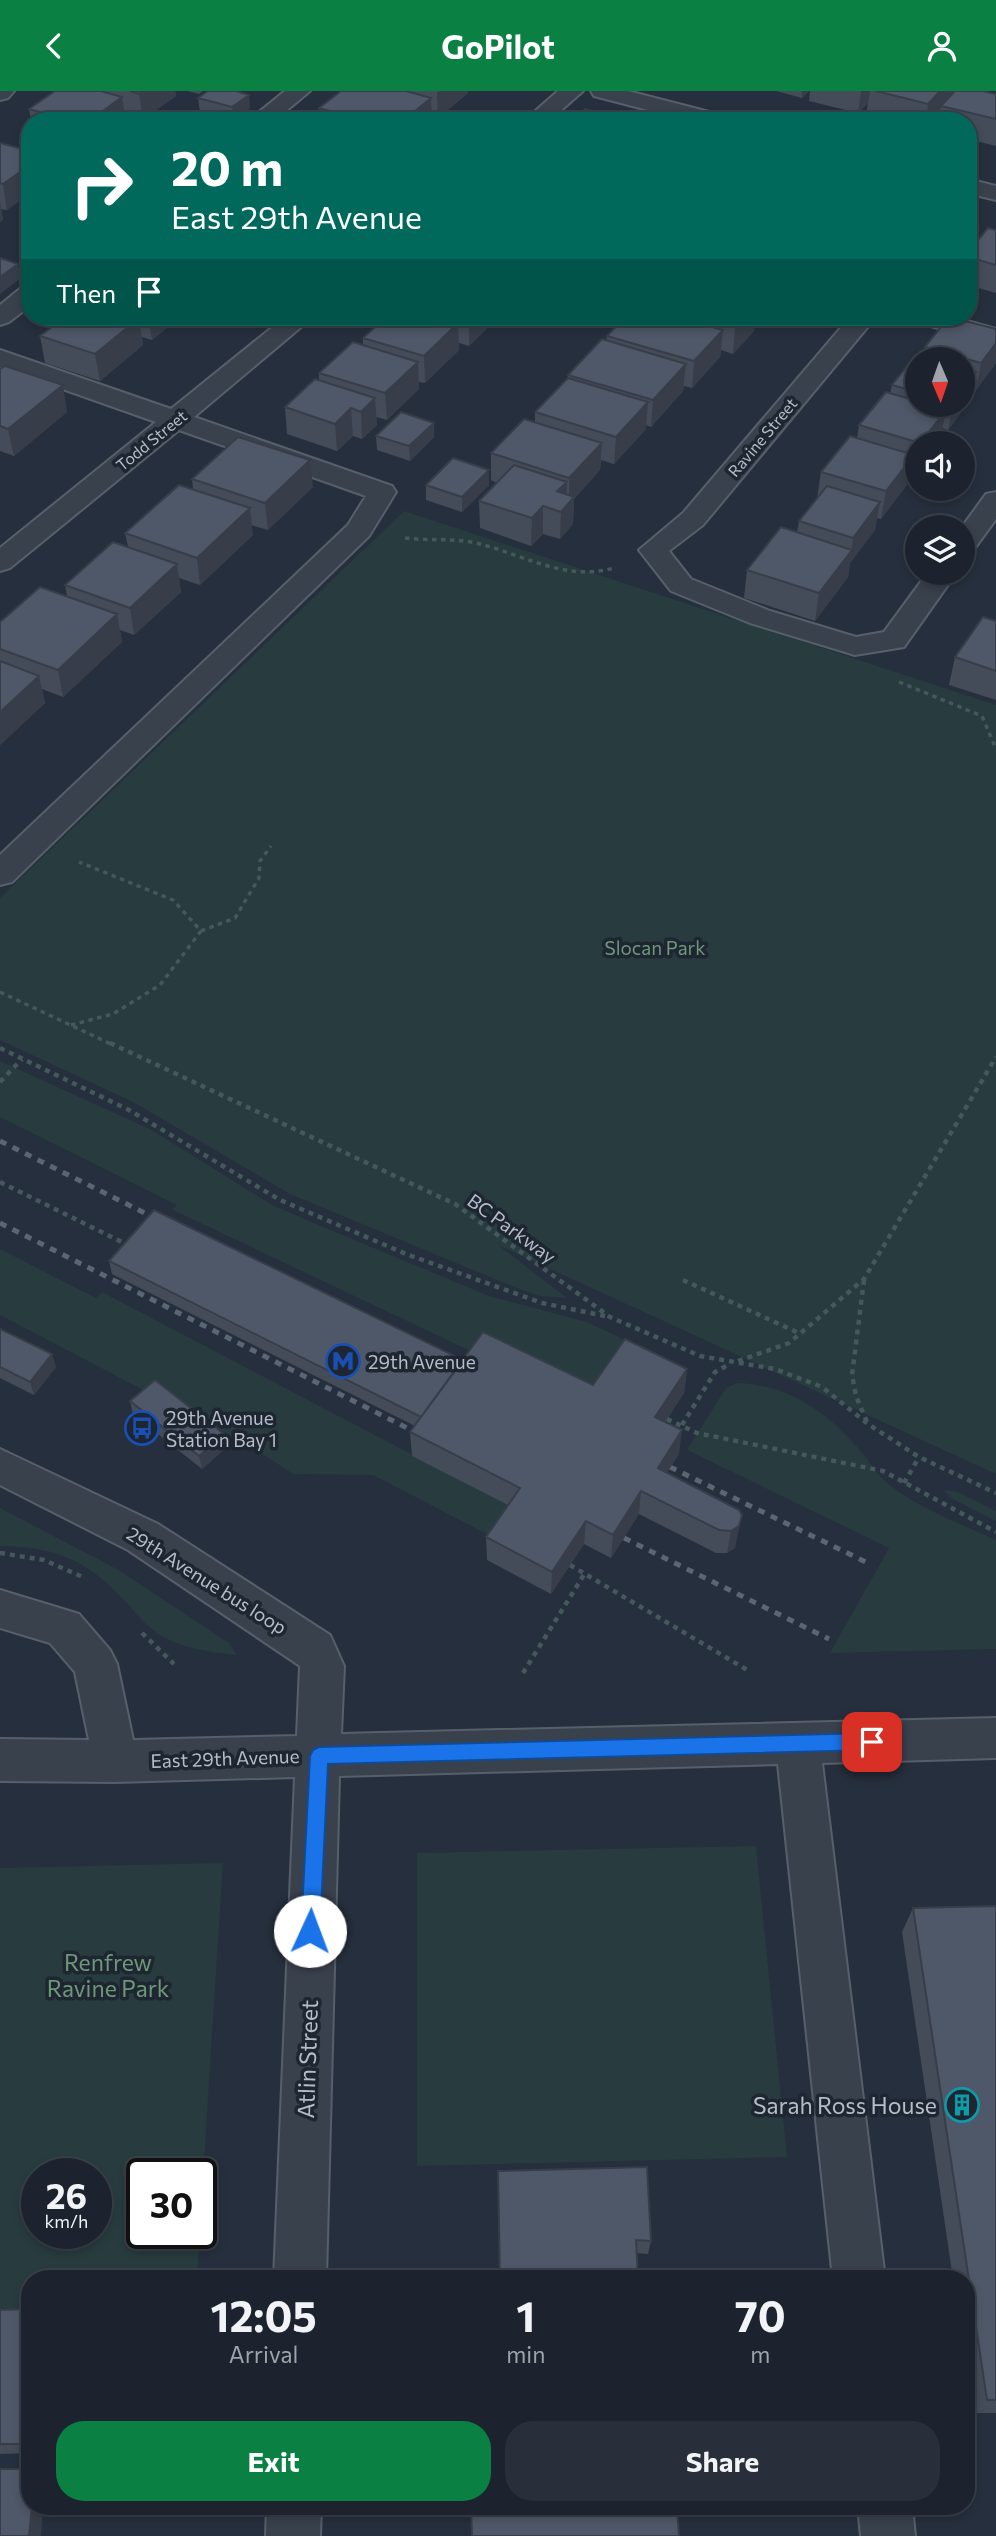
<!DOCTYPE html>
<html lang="en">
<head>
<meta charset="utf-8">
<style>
	:root { --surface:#1c232e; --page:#292f3a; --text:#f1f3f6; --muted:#a0a4aa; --line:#3a404a; --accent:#0b8043 }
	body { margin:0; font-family:Commissioner,sans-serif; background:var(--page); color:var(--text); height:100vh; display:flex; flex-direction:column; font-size:26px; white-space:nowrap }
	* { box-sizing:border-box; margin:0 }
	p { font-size:23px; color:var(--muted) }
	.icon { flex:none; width:38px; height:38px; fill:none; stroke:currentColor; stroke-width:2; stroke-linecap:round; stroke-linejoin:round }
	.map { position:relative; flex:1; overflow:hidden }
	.details { position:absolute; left:21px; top:2179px; width:954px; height:245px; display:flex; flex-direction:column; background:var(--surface); border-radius:28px; box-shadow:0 4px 10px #0003,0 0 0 2px var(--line) }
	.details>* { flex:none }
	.top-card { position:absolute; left:21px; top:21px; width:956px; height:214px; border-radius:28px; box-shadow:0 4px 10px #0003,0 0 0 2px var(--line); background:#00695c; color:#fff; overflow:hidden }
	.needle { width:46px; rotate:178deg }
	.fabs { position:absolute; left:905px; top:256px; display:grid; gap:14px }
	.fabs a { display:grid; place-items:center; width:70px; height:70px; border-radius:50%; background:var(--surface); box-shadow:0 4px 10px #0003,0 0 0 2px var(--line); font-size:35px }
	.speed { position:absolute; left:21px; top:2067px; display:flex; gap:14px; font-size:35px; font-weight:700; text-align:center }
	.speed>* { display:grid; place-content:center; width:91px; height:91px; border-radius:50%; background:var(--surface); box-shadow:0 4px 10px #0003,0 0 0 2px var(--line); line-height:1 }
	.speed small { font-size:18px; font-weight:400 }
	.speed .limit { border:4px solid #111; border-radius:10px; background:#fff; color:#111 }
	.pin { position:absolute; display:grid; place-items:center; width:60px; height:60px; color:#fff; margin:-30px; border-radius:14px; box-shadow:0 4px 10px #0006 }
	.me { position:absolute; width:77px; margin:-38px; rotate:2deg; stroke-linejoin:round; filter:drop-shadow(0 0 5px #0008) }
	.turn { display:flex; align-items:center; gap:24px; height:147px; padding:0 35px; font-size:32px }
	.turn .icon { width:91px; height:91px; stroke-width:2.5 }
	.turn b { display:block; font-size:49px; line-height:60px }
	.then { display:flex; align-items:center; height:66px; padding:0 35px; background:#0003; gap:14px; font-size:26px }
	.eta { display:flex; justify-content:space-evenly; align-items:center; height:119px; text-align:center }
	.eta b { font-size:42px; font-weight:700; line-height:49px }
	.button { display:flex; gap:14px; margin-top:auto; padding:14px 35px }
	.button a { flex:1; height:80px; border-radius:28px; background:var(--accent); color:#fff; font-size:28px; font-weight:700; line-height:80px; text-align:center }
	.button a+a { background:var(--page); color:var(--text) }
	header { display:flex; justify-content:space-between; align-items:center; height:91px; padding:0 35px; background:var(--accent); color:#fff; font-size:32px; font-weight:700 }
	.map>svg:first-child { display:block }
	.green { fill:#283b3e; fill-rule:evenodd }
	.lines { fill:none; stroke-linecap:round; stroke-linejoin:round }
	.minor-casing { stroke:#575f6b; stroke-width:4 }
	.path-far1 { stroke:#45585b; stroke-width:3.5; stroke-dasharray:4.5 4.5; stroke-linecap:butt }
	.path { stroke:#45585b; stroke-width:4.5; stroke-dasharray:5 5; stroke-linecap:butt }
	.minor { fill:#39414d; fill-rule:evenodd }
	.rail { stroke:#5c6574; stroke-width:5; stroke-dasharray:7 7; stroke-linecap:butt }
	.wall { fill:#444c59; fill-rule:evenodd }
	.shaded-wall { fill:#373e49 }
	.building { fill:#4f5868; stroke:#373e49; stroke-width:2 }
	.route { fill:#1a73e8; stroke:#114b97; stroke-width:2 }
	.labels { text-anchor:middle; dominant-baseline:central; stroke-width:7; stroke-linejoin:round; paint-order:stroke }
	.far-street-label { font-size:16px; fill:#b5bdc8; stroke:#1e2632 }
	.park-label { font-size:19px; fill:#6e9878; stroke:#1e2632 }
	.street-label { font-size:19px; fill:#b5bdc8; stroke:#1e2632 }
	.poi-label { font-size:19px; fill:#b5bdc8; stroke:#1e2632; text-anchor:start }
	.near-park-label { font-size:23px; fill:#6e9878; stroke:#1e2632 }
	.near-street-label { font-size:23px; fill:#b5bdc8; stroke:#1e2632 }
	.near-poi-label { font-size:23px; fill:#b5bdc8; stroke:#1e2632; text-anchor:end }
</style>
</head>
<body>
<header><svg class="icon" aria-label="back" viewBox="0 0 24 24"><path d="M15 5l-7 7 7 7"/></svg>GoPilot<svg class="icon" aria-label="person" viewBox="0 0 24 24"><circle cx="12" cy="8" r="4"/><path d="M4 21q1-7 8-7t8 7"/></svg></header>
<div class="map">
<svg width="996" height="2445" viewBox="0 0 996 2445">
	<rect width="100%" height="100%" fill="#262f3d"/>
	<path class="green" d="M404 420 996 614V1383L498 1154 567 1207 540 1205 514 1196 290 1103 133 1011 0 949V807Z
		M0 970 150 1038 272 1114 316 1133 489 1205 587 1231 632 1252 600 1299 483 1266 173 1119 177 1114 0 1026Z
		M0 1158 96 1207 102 1201 520 1420 500 1450 373 1384 293 1383 250 1355 0 1224Z
		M737 1292C789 1293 830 1323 863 1363 871 1372 877 1384 887 1392 917 1417 960 1432 996 1449V1558L830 1562 889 1457 687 1359 726 1297Z
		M944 1399 958 1401 996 1420V1430L949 1406Z
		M0 1417 117 1478 229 1552 237 1564C209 1561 177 1557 154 1540 142 1531 131 1516 120 1505 83 1467 53 1456 0 1455Z
		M756 1755 787 2066 417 2075V1762Z
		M223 1772 201 2116V2082H142V2142H200L197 2187 30 2188V2234H0V1777ZM37 2082H96V2142H37Z"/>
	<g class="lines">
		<g class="minor-casing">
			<path id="minor" d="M0 0H14L8 7 0 9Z
				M285 0H310L274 30H248Z
				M558 0H583L549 30H524Z
				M591 0H628L725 25 728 30H690L594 5Z
				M968 88 996 95V109L968 102Z
				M30 195V215L9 231 0 234V214L21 197Z
				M285 226H313L194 326 392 395 396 401 369 445 12 791 0 794V764L348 434 366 405 179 339 10 477 0 480V457L156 331 0 276V259L171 318Z
				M850 226H876L703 434 669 460 691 488 770 520 856 546 884 541 928 481H957L904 556 855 564 750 532 671 500 639 459 683 422Z
				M913 226H953L996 238V254L917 231Z
				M996 401V428L972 461 962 463V436L986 403Z
				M0 1358 158 1433 330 1544 344 1575 341 1643 996 1627V1667L822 1672 885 2188H833L778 1673 339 1685 326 2188H274L295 1686 115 1691 0 1690V1648L89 1649 75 1581 50 1552 0 1537V1499L79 1523 110 1559 117 1573 133 1649 297 1645 300 1575 128 1459 0 1394Z
				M267 2415H321L320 2445H266Z
				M858 2415H912L915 2445H861Z"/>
		</g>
		<path class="path-far1" d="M405 447C429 450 453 447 476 452 523 463 564 491 614 477
			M899 591 982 625 996 658
			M201 840 235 827 259 787 260 770 271 755
			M0 901 113 954
			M71 934 113 923 160 894 201 840 173 809 79 771"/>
		<path class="path" d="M110 952 455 1113 610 1226 700 1265 775 1278 822 1296 868 1333 919 1366 996 1402
			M0 957 129 1019 280 1109 406 1163 542 1212 605 1225
			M0 991 22 968
			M0 1091 128 1154
			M683 1189 801 1243
			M864 1189 852 1284 856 1305 867 1331
			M738 1270 789 1252 864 1188 996 966
			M667 1328 697 1342 883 1380 996 1441
			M682 1334 715 1281 730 1273
			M904 1392 919 1366
			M0 1462 44 1469 85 1487
			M570 1474 749 1580
			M142 1542 174 1573
			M523 1582 585 1482"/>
		<use href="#minor" class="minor"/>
		<path class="rail" d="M0 1050 167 1133
			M0 1132 425 1346
			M670 1376 870 1473
			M624 1447 829 1548"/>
	</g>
	<path class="wall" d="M55 0H175L176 5 143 28 125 24 126 30H31L29 18Z
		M187 0H203L199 3Z
		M341 0H468V2L438 27 432 26V30H316L320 27 319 17Z
		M776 0H809L802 7Z
		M810 0H983L996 3V55L968 48V30H939L940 22 933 30H888L866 24 868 12 858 22 809 10Z
		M198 7 250 17 234 30H232L200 21Z
		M0 52 7 119 1 118 3 129 0 131Z
		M996 139V202L968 194V161Z
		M65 226H180L152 249 142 246 143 254 100 290 45 272 40 245Z
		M386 226H499L469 255 459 252V259L425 292 419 291V298L387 329 376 326 377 334 362 348 353 345 337 360 287 343 285 316 319 290V282L363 254V247Z
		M625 226H756L754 240 733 263 721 259 720 266 692 297 684 295 683 300 651 336 646 334V338L614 373 601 369 600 379 574 408 573 433 560 448 543 443 531 455 480 437 479 410 497 392 491 389V362L535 331V321L568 287V284L606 250 607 245Z
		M949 226 996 238V272L976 299 973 298 971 308 948 339 942 337 941 346 936 352H917V377L915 379 911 378 909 391 881 428 877 427 875 439 850 472 848 486 815 530 744 507 747 479 781 436 797 441 799 430 817 407 821 381 850 345 857 348 859 334 886 301 890 303 892 294 916 264 923 267 925 256ZM917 268H962V313H917Z
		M0 278 67 321 14 365 0 360Z
		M376 345 434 346 410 370 377 359Z
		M192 388 313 396 268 439 251 434 253 444 200 494 179 487 181 501 134 544 120 539 122 551 63 606 42 598 45 612 0 654V531L67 505 65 494 128 456 125 442 193 398Z
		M426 394H489L462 421 426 409Z
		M996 530V609L949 594 955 566Z
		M109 1170 463 1269 593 1294 687 1278 684 1302 665 1331 679 1363 667 1381 739 1419 735 1457 727 1462H716L639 1423 611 1467 584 1453 551 1503 487 1469 486 1446 508 1414 412 1365 410 1341 415 1335 112 1183Z
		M0 1238 56 1276 34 1304 0 1287Z
		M130 1310 224 1343 227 1356 202 1378 133 1323Z
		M996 1815V2322H972L966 2279V2188H953L902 1841 913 1817Z
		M498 2080 651 2150 648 2163 636 2162Z
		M30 2218V2362L0 2363V2219Z"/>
	<path class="shaded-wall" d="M143 0H175L176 5 143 28 139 3Z
		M439 0H468V2L438 27 437 2Z
		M802 0H809L802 7Z
		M861 0H870L868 12 858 22Z
		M940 0H956L941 15 940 22 933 30H926L928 13Z
		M249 4 250 17 234 30 232 16Z
		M122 6 126 30H89Z
		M431 7 432 30H403Z
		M30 74V103L7 119 3 93Z
		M0 111 3 129 0 131Z
		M18 173 21 187 0 203V186Z
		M148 226H180L152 249Z
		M471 226H499L469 255V228Z
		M745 226H756L754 240 733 263 735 236Z
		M139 227 143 254 100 290 95 263Z
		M458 232 459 259 425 292 424 265Z
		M723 239 720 266 692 297 694 270Z
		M996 252V272L976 299 981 272Z
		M418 271 419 298 387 329 385 302Z
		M686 273 683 300 651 336 653 309Z
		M976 281 971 308 948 339 953 313H962V299Z
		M63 294 67 321 14 365 8 338Z
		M375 307 377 334 362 348 361 321Z
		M648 311 646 338 614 373 616 346Z
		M351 317 353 345 337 360 335 333Z
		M946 319 941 346 936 352H920Z
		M434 332V346L410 370 409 355Z
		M602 352 600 379 574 408 573 433 560 448 561 421 557 400 567 391 566 415 569 412V387Z
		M914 364 909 391 881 428 886 400Z
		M310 369 313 396 268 439 265 412Z
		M489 379V394L462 421V406Z
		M880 411 875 439 850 472 848 486 815 530 819 502 851 461 853 447Z
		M543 415V443L531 455 532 427Z
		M250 417 253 444 200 494 197 467Z
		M177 473 181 501 134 544 130 517Z
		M117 523 122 551 63 606 58 579Z
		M39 585 45 612 0 654V621Z
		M52 1263 56 1276 34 1304 30 1291Z
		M687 1278 684 1302 652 1350 655 1326Z
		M682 1339 679 1363 655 1400 658 1377Z
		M224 1343 227 1356 202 1378 199 1365Z
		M641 1400 639 1423 611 1467 613 1444Z
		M742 1424 735 1457 727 1462 731 1440Z
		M586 1430 584 1453 551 1503 552 1481Z
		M32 2415H43L41 2445H29Z"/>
	<path class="building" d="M55 0H101L122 6 89 30H72L29 18Z
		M130 0H143L139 3Z
		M208 0H236L249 4 232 16 198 7Z
		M341 0H406L431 7 403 30H367L319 17Z
		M876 0H940L928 13Z
		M955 0H983L996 3V28L941 15Z
		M585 18 630 30H571Z
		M320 27 329 30H316Z
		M0 52 30 60V74L3 93 0 92Z
		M988 137 996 139V174L968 166V161Z
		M0 167 18 173 0 186Z
		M65 226H134L139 227 95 263 40 245Z
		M386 226H436L458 232 424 265 363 247Z
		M625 226H676L723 239 694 270 607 245Z
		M701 226H745L735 236Z
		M949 226 996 238V252L981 272 925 256Z
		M602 248 686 273 653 309 568 284Z
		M353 251 418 271 385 302 319 282Z
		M916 264 928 268H917V301L892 294Z
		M5 275 63 294 8 338 0 335V278Z
		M962 277 976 281 962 299Z
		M568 287 648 311 616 346 535 321Z
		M315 288 375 307 361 321 351 317 335 333 285 316Z
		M886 301 917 310V313H927L946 319 920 352 859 334Z
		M401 321 434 332 409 355 376 345Z
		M524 328 602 352 569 387 491 362Z
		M850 345 914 364 886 400 821 381Z
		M238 346 310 369 265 412 192 388Z
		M453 367 489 379 462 406 426 394Z
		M514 374 567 391 557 400 574 406 561 421 543 415 532 427 479 410Z
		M179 394 250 417 197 467 125 442Z
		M827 395 880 411 853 447 799 430Z
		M781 436 852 459 819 502 747 479Z
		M113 451 177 473 130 517 65 494Z
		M40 496 117 523 58 579 0 558V531Z
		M983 526 996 530V580L955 566Z
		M0 570 39 585 0 621Z
		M154 1119 463 1269 421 1326 109 1170Z
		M0 1238 52 1263 30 1291 0 1276Z
		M483 1241 593 1294 625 1248 687 1278 655 1326 682 1339 658 1377 739 1419 742 1424 739 1435 731 1440 719 1439 641 1400 613 1444 586 1430 552 1481 486 1446 520 1397 410 1341Z
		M155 1289 224 1343 199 1365 130 1310Z
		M996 1815V2309H987L913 1817Z
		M647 2076 651 2150 636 2149 638 2188H500L498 2080Z
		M30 2218V2353H0V2219Z
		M0 2378H30V2415H32L29 2445H0Z
		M471 2415H677L679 2445H472Z"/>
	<path class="route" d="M872 1642 879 1645 881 1651 879 1657 872 1659 328 1673 320 1840 317 1847 310 1850 303 1847 301 1840 310 1665 313 1659 319 1656Z"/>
	<defs>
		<g id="metro-ring" transform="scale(1.75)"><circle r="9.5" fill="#1e2632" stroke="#1a4fb4" stroke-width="1.5"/><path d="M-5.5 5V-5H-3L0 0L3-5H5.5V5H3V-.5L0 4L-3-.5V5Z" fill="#1a4fb4"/></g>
		<g id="bus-ring" transform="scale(1.75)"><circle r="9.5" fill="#1e2632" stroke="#1a4fb4" stroke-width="1.5"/><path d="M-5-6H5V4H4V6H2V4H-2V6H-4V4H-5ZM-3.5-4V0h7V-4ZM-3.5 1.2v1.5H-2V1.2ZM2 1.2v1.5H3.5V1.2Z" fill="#1a4fb4"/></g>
		<g id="building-ring" transform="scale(1.75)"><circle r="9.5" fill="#1e2632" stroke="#0f9aa8" stroke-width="1.5"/><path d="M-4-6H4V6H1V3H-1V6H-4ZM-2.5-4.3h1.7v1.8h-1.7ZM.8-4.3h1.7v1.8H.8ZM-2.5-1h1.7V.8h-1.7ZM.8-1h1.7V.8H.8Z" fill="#0f9aa8"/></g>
	</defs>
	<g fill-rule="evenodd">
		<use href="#metro-ring" x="343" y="1270"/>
		<use href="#bus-ring" x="142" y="1337"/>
		<use href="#building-ring" x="962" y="2014"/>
	</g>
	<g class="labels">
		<g class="far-street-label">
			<text transform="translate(762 346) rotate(-50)">Ravine Street</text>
			<text transform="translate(151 349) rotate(-39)">Todd Street</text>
		</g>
		<g class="park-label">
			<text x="655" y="856">Slocan Park</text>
		</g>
		<g class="street-label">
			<text transform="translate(512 1137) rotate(36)">BC Parkway</text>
			<text transform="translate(207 1489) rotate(32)">29th Avenue bus loop</text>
			<text transform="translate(225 1667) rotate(-2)">East 29th Avenue</text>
		</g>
		<g class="poi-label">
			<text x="368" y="1270">29th Avenue</text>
			<text x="166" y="1326">29th Avenue<tspan x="166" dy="22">Station Bay 1</tspan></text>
		</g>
		<g class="near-park-label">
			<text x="108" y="1871">Renfrew<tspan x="108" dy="26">Ravine Park</tspan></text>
		</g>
		<g class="near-street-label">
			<text transform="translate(307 1968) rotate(-88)">Atlin Street</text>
		</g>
		<g class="near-poi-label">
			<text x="937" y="2014">Sarah Ross House</text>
		</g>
	</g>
</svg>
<div class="fabs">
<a><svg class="needle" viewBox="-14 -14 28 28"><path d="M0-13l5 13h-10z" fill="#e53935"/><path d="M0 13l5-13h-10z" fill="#a0a4aa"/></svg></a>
<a><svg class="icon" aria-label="sound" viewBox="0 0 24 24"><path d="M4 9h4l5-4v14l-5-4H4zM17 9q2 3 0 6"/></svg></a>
<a><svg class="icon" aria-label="layers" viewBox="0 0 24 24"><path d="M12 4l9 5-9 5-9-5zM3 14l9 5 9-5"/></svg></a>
</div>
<div class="speed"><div>26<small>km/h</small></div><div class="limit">30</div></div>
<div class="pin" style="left:872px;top:1651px;background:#d93025"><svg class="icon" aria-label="arrive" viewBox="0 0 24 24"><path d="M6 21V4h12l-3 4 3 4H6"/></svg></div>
<svg class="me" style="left:310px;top:1840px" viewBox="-20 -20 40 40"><circle r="19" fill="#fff"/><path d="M0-13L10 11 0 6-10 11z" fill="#1a73e8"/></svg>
<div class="top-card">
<div class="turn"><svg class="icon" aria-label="right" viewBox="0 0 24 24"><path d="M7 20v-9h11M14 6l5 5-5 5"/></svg><div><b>20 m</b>East 29th Avenue</div></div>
<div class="then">Then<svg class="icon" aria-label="arrive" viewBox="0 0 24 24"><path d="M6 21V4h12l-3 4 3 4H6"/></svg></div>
</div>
<section class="details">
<div class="eta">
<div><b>12:05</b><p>Arrival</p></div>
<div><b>1</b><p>min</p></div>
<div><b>70</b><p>m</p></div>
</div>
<div class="button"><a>Exit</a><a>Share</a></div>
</section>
</div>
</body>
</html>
